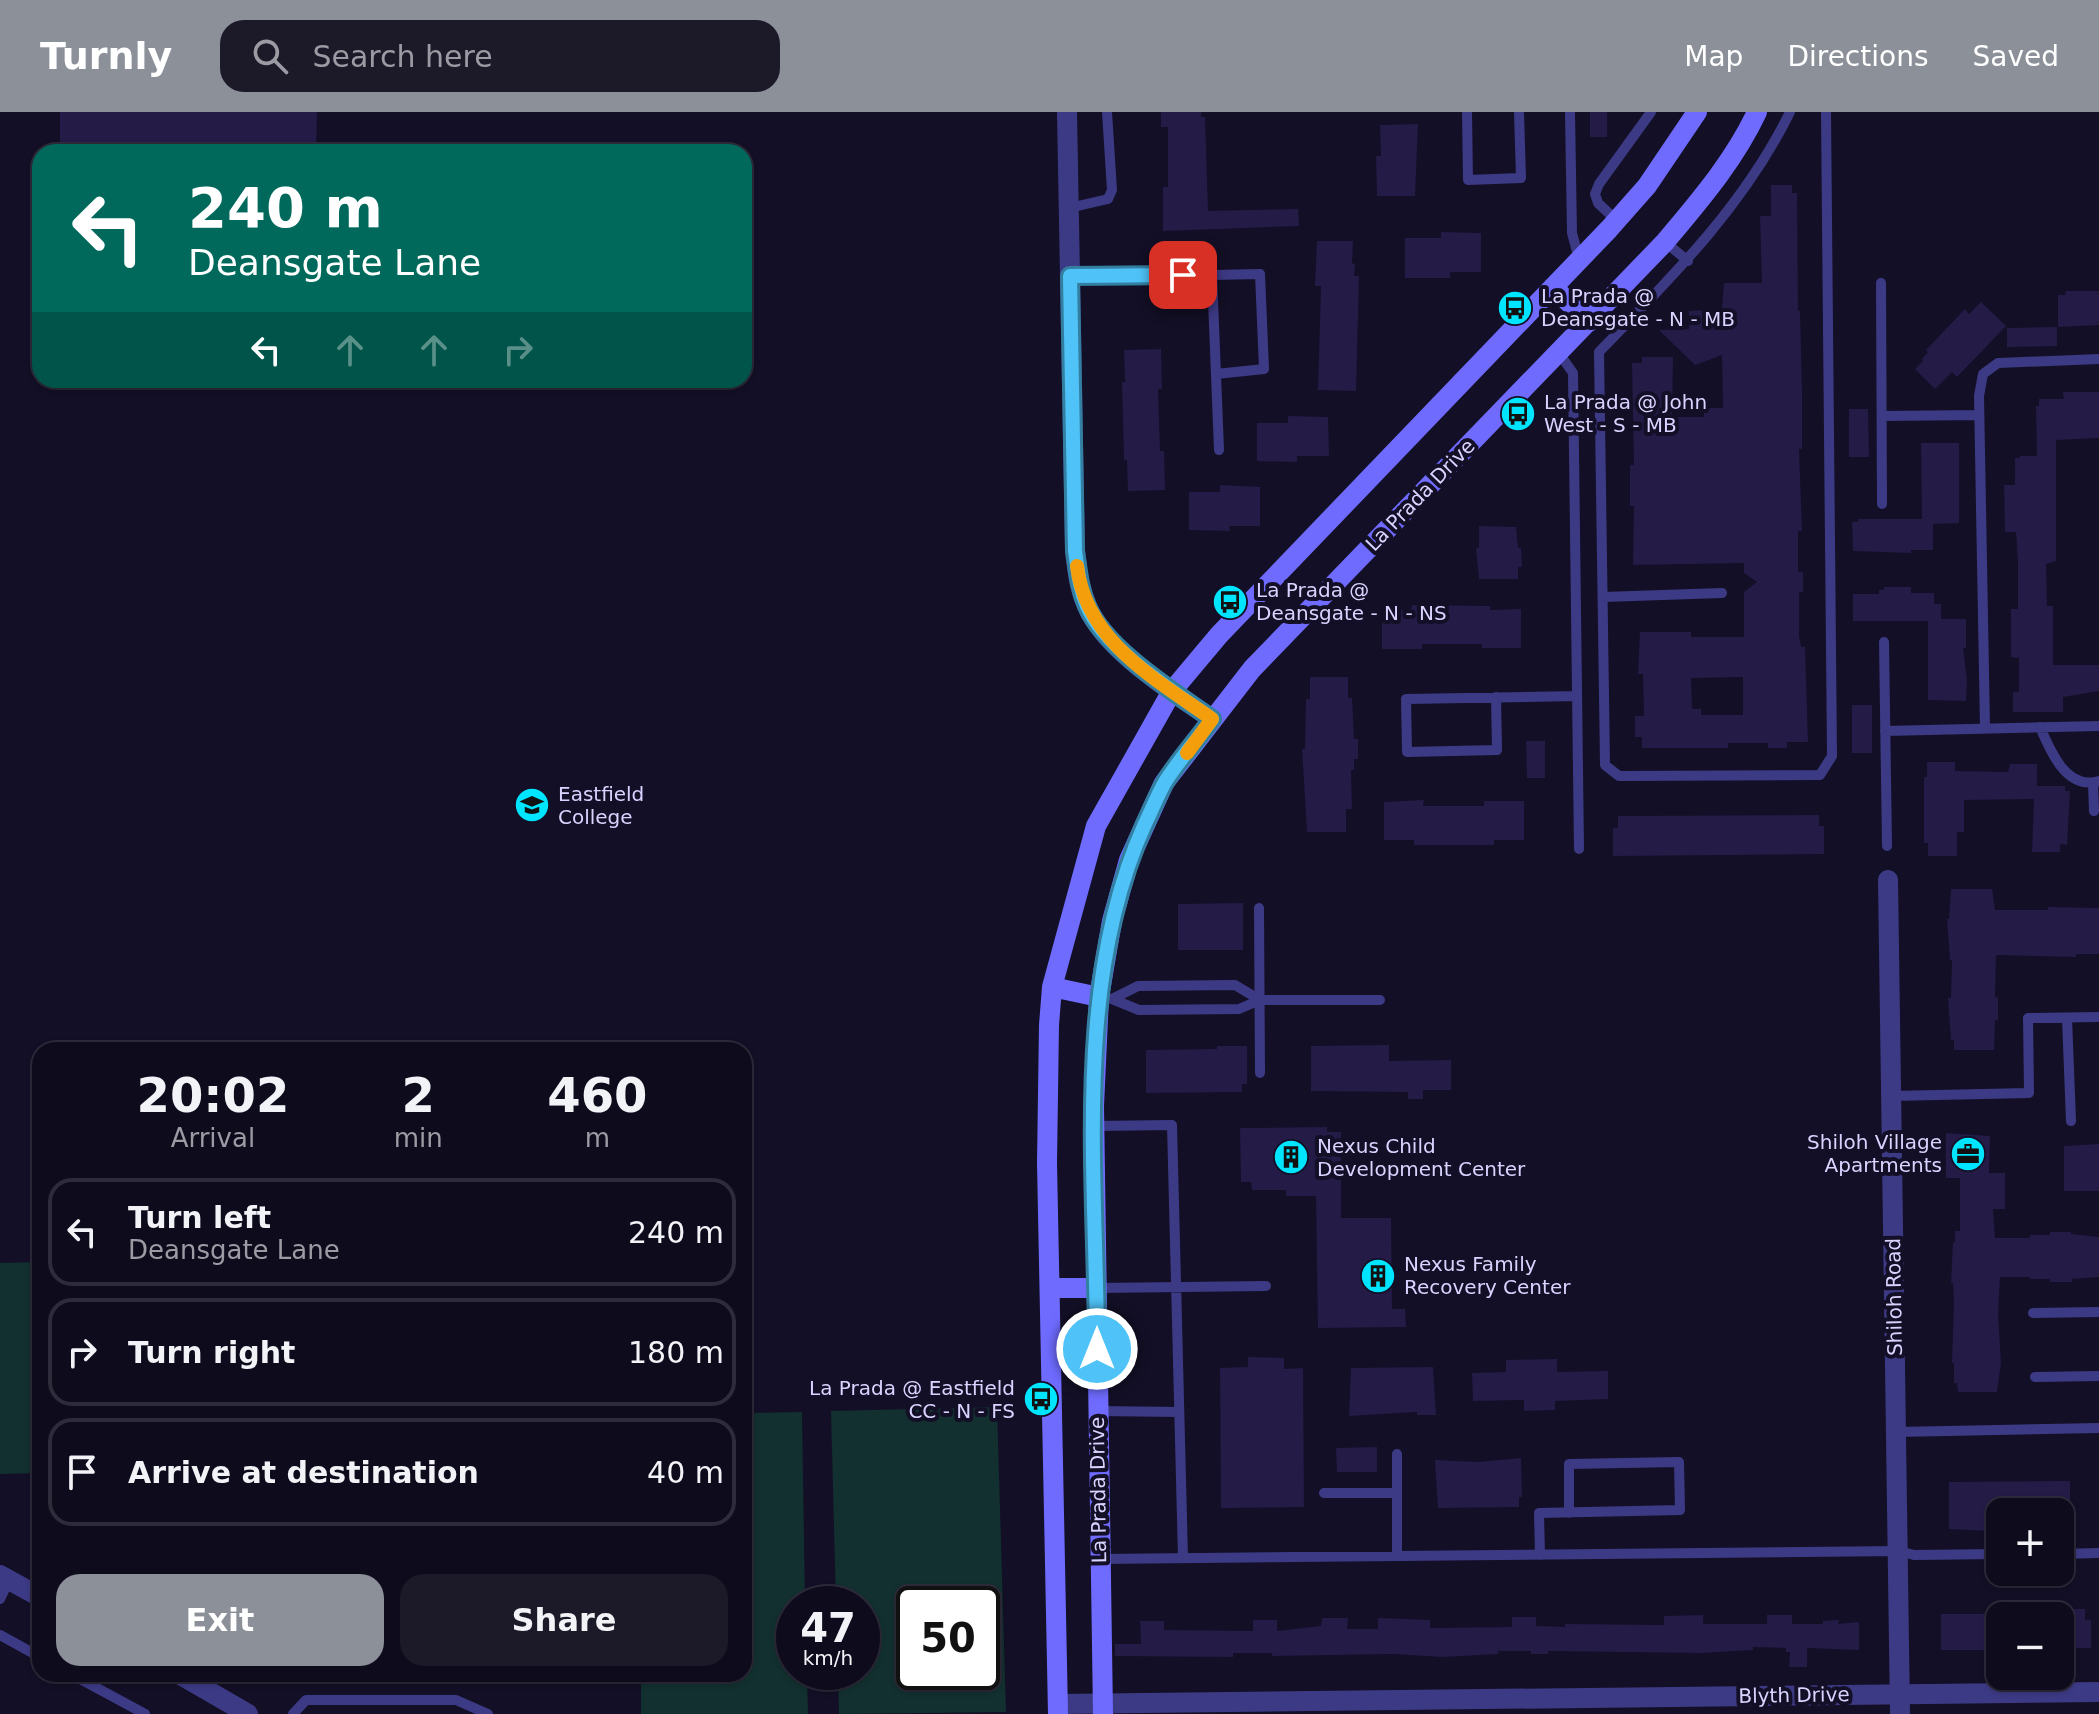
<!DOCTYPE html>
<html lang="en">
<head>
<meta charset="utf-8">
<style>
	:root { --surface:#0e0b1c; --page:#1c1929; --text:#f1f3f6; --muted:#9b9ba3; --line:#2e2b3b; --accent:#8c9099 }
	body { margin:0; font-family:"DejaVu Sans",sans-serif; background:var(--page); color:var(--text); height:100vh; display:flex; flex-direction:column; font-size:30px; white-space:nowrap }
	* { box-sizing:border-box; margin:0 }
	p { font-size:26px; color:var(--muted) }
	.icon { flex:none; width:44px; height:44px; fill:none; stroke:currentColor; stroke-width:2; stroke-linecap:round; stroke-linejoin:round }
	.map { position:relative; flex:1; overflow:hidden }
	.drawer { position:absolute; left:32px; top:930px; width:720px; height:640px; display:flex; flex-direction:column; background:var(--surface); border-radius:24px; box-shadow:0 2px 6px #0004,0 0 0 2px var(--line) }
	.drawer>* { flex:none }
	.banner { position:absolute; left:32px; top:32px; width:720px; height:244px; border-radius:24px; box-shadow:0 2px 6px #0004,0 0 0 2px var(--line); background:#00695c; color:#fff; overflow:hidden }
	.buttons { position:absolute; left:1986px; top:1386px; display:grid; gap:16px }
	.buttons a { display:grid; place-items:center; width:88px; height:88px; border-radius:16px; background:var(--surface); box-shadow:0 2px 6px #0004,0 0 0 2px var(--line); font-size:40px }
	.speed { position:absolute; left:776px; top:1474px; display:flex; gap:16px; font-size:40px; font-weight:700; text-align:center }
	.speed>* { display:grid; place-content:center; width:104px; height:104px; border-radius:50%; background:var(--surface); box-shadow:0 2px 6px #0004,0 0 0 2px var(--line); line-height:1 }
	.speed small { font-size:20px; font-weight:400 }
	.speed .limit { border:4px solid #111; border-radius:12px; background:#fff; color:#111 }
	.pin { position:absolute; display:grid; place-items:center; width:68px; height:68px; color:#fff; margin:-34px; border-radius:16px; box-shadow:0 4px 12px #0006 }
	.me { position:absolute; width:88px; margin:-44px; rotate:0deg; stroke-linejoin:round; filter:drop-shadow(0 0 6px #0008) }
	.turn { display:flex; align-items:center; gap:28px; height:168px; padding:0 24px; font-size:36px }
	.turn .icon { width:104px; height:104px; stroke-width:2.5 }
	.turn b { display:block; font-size:56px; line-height:68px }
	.lanes { display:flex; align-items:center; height:76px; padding:0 24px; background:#0003; justify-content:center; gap:40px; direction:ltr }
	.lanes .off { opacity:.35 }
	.eta { display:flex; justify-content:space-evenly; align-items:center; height:136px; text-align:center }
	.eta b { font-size:48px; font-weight:600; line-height:56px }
	.action { display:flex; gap:16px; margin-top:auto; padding:16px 24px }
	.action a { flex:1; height:92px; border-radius:24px; background:var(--accent); color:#fff; font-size:32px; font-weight:600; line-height:92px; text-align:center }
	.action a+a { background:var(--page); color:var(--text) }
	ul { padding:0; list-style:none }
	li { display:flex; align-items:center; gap:24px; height:108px; margin:0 16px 12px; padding:0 8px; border:4px solid var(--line); border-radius:24px }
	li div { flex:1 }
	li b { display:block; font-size:30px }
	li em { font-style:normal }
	header { display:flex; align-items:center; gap:48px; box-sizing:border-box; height:112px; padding:0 40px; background:var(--accent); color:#fff }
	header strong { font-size:38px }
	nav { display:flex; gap:44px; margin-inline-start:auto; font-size:28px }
	.search { width:560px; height:72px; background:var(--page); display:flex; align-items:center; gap:20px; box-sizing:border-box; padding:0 28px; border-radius:24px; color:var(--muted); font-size:30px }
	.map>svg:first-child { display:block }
	.green { fill:#12302f; fill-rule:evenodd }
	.building { fill:#241b47; fill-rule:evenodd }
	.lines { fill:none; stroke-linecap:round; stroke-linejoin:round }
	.service { stroke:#3d3a85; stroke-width:10 }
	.minor { stroke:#3d3a85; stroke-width:20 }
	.tertiary { stroke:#3d3a85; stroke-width:20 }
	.secondary { stroke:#6f6bff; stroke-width:20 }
	.route-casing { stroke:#337fa1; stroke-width:20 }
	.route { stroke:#4fc3f7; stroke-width:14 }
	.slow { stroke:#f59e0b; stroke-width:14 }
	.labels { text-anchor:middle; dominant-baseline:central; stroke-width:8; stroke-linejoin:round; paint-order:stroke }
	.poi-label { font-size:20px; fill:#d9d4ff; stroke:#130f26; text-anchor:start }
	.street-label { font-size:20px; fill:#d9d4ff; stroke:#130f26 }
</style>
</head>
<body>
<header>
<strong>Turnly</strong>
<div class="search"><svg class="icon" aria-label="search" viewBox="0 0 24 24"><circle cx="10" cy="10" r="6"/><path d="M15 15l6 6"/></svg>Search here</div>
<nav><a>Map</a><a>Directions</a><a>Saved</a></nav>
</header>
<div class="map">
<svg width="2099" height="1602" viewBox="0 0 2099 1602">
	<rect width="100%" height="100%" fill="#130f26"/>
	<path class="green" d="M40 1150V1361L0 1362V1151Z
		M997 1295 1006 1600 839 1602 838 1560H862V1492H836L831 1299ZM914 1492H982V1560H914Z
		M802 1300 805 1492H794V1560H807L808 1602H641V1562H744V1301Z"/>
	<path class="building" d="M60 0H317L316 40H60Z
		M1161 0H1201V5H1205L1208 99 1298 97 1299 114 1163 119V75H1168V15H1161Z
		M1590 0H1607V25H1590Z
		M1418 12 1415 84H1377L1376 44H1381L1380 13Z
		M1771 73H1792V81H1797L1798 199H1800L1802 280V337H1799L1802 419H1798V460H1803V480H1799V524L1801 535H1805L1808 630H1787V636H1768V631H1728V636H1642V625H1635V604H1644L1643 562H1638L1640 520H1691V525H1744V480L1757 470 1744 461V451L1633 453 1634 394H1630V353H1634L1632 251H1642V245H1673L1672 305H1704V296H1723L1722 243 1695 253 1659 218 1689 217V199L1722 197 1724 171H1762L1760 104H1771ZM1743 565V603H1701V597H1692L1691 566Z
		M1441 120 1481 121V160H1450V166H1405V126H1441Z
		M1317 129H1353L1352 151 1355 152 1354 164H1359L1356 279 1318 278 1321 174H1315Z
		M2066 179H2099V213L2058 215V183H2065Z
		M1981 190 2006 214 1957 265 1952 260 1935 277 1915 257 1923 249 1922 247 1928 240 1926 238 1965 197 1969 202Z
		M2057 215V234L2007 235V216Z
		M1161 237 1162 277H1158L1160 339H1164L1165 378 1128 379 1127 348H1124L1122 270H1125L1124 238Z
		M2063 280H2099V326L2056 328V449L2046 452 2047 494H2053V553H2099V579L2063 585V600H2013V580H2019V546L2011 545V497H2018V449L2016 420H2005L2004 373H2015V346H2020V344H2037L2036 294H2039V287H2064Z
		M1849 297H1868L1869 345H1849Z
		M1288 304 1328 305 1329 344H1297V350L1257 349V311H1288Z
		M1921 331H1959V411L1933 412V438H1911V441L1853 439 1852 410H1858V407H1922Z
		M1220 373 1260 375V414H1229L1230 419 1189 418V380H1220Z
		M1479 414 1516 415 1518 436H1521L1522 455H1518V467H1479L1476 436H1479Z
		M1884 475H1911V481H1934V492H1941V507H1966V536H1963L1967 568 1966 589 1928 588V509H1853V482H1879V478H1884Z
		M1412 493 1490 494V498L1521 497V536H1482V532H1422V537H1382V499L1411 498Z
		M1310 565H1348V586H1352L1354 627H1358V647H1354V658H1351L1352 697H1346V720H1307L1302 637H1305L1306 587H1310Z
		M1852 593H1872V641H1852Z
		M1526 629H1545V666H1527Z
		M1927 650H1955V659L2008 660 2010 652H2037V674H2065V679H2070L2067 733 2060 732V740H2032L2034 687 1964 688V720H1957V744H1928V731H1924V665H1927Z
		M1424 688 1423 694H1484V689H1524V728H1494V733H1414V728H1384V690Z
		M1819 703V714H1824V742L1613 744V716H1618V704Z
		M1951 777H1992L1995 798H2048V795L2099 796V842H2076V845L1996 843 1995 885 1998 886V908H1995L1994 938H1954V928H1951L1948 886H1951L1952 848H1950L1947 807H1949Z
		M1243 791V838H1178V792Z
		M1389 933V949L1451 948V978H1423V987H1408V980L1311 979V934Z
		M1217 934H1247V972H1242V980L1146 981V938L1217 937Z
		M1327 1015V1020H1341V1106H1391L1392 1197H1405L1406 1215 1318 1216 1316 1084H1286V1078H1252L1251 1070H1241L1240 1016Z
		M1946 1021 1990 1024 1989 1061H2005V1097H1993L1995 1126H2030V1123H2050V1120H2071V1122L2099 1125V1165L2072 1167V1170H2050V1167H2030V1165H2000L1998 1203 2001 1251 1997 1280H1958L1957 1271H1954V1251H1952L1954 1189 1953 1171H1951L1953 1130H1955V1119H1960V1066H1946Z
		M2099 1032V1079H2064V1034Z
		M1248 1245 1284 1246V1257L1303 1256 1304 1395 1221 1396 1220 1256 1248 1255Z
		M1557 1247V1260L1608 1259V1287L1555 1289V1298L1524 1299V1288L1473 1289 1472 1261 1506 1260V1248Z
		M1433 1255 1436 1303H1417V1300L1349 1304 1351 1256Z
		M1377 1335V1360H1337L1336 1336Z
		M1521 1346 1522 1385H1519V1395L1438 1396 1435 1348 1478 1350Z
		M2070 1369V1400H2000V1416H1990V1419L1949 1417V1370Z
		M2066 1497H2085V1508H2091V1536H2060V1508H2066Z
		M1941 1502H1984V1538H1941Z
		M1703 1503V1512H1767V1503H1792V1512H1823V1509L1839 1508 1838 1512 1859 1510V1538L1807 1536V1555H1789L1790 1540H1786V1536L1753 1535V1538L1701 1541 1548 1539V1542H1531V1539H1498V1542L1443 1545 1393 1542 1272 1544V1541H1233V1545L1115 1544V1532H1141L1140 1509H1164V1518L1253 1519V1508H1277V1519L1321 1514 1322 1506H1348L1347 1517H1378V1506L1430 1508V1516L1512 1515V1505H1536V1514L1565 1515V1512L1664 1513V1504Z"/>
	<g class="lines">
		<path class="service" d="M1467 0 1468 68 1521 66 1519 0
			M1570 0 1572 121 1579 147
			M1790 0C1744 94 1671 166 1599 240L1605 653 1619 664 1820 663 1832 644 1826 0
			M1069 96 1108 87 1112 78 1107 0
			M1616 108 1598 91 1595 82 1599 72 1651 0
			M1665 130 1688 149
			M1212 163 1260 162 1264 257 1216 262
			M1070 164 1212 163 1219 338
			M1881 171 1882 392
			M1559 241 1573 261 1579 737
			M1882 304 1979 303
			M1603 485 1722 481
			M1884 530 1887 734
			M1496 585 1497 638 1407 640 1406 587 1577 584
			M2040 615C2050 638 2066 679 2099 669
			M1985 616 1979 284 1983 262 1998 251 2099 247
			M1885 619 2099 614
			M2093 671 2094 699
			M1259 796 1260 961
			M1099 885 1112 887 1139 898 1239 897 1260 888H1380
			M1112 887 1138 874 1235 873 1260 888
			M2067 906 2071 1009
			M1891 984 2029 981 2028 906 2099 905
			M1094 1014 1172 1013 1183 1446
			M1097 1176 1266 1174
			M2033 1201 2099 1200
			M2035 1265 2099 1264
			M1097 1299 1179 1300
			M1896 1320 2099 1316
			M1397 1342V1444
			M1324 1381H1397
			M2060 1442 2099 1441
			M1540 1443 1539 1401 1680 1398 1679 1350 1569 1352V1401
			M1099 1447 1899 1439 1914 1443 2000 1442
			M0 1487 9 1468
			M0 1523 40 1545
			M71 1562 145 1602
			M293 1602 306 1588H456L488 1602"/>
		<path class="minor" d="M1067 0 1075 439C1077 458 1079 476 1087 494 1105 538 1173 580 1212 607
			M0 1463 40 1485
			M179 1562 248 1602
			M1058 1592 2099 1580"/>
		<path class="tertiary" d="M1888 768 1900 1602"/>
		<path class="secondary" d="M1553 175 1589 210
			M1052 875 1099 885
			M1050 1176H1097
			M1058 1602 1047 1051 1049 913 1052 875 1096 714 1172 579 1219 523 1609 117 1647 74 1697 0
			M1103 1602 1094 994 1099 885 1112 809 1129 748 1164 671 1252 557 1665 130C1700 88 1734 49 1757 0"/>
	</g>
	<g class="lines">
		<g class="route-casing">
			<path id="route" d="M1097 1237C1097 1066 1072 874 1144 714 1151 700 1157 684 1165 670 1179 648 1197 628 1212 607 1174 580 1105 537 1087 494 1079 476 1078 458 1075 439L1070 164 1183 163"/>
		</g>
		<use href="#route" class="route"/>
		<path class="slow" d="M1077 454C1086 529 1155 567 1212 607L1187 641"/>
	</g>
	<defs>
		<g id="bus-disc" transform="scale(1.8)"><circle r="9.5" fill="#00e5ff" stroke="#130f26"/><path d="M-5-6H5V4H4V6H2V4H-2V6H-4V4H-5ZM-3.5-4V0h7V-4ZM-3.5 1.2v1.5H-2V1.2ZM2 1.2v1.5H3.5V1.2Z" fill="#111"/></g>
		<g id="university-disc" transform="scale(1.8)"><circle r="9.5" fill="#00e5ff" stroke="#130f26"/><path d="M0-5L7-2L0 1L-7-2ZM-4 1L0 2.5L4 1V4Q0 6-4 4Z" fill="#111"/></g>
		<g id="office-disc" transform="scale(1.8)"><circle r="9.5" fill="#00e5ff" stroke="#130f26"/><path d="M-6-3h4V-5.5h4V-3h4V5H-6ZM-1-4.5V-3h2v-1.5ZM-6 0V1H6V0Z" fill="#111"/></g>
		<g id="building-disc" transform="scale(1.8)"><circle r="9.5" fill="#00e5ff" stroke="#130f26"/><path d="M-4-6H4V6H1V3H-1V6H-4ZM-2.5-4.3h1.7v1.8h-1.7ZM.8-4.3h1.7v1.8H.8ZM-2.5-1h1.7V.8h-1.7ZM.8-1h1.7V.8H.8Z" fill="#111"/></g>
	</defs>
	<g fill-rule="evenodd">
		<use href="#bus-disc" x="1515" y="196"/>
		<use href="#bus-disc" x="1518" y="302"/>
		<use href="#bus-disc" x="1230" y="490"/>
		<use href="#university-disc" x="532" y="693"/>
		<use href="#office-disc" x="1968" y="1042"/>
		<use href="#building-disc" x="1291" y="1045"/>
		<use href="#building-disc" x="1378" y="1164"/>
		<use href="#bus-disc" x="1041" y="1287"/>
	</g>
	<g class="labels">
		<g class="poi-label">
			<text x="1541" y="184">La Prada @<tspan x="1541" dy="23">Deansgate - N - MB</tspan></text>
			<text x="1544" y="290">La Prada @ John<tspan x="1544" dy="23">West - S - MB</tspan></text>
			<text x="1256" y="478">La Prada @<tspan x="1256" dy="23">Deansgate - N - NS</tspan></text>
			<text x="558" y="682">Eastfield<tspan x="558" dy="23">College</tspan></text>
			<text x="1942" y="1030" text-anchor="end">Shiloh Village<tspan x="1942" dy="23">Apartments</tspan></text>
			<text x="1317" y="1034">Nexus Child<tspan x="1317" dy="23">Development Center</tspan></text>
			<text x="1404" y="1152">Nexus Family<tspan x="1404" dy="23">Recovery Center</tspan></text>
			<text x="1015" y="1276" text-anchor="end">La Prada @ Eastfield<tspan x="1015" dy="23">CC - N - FS</tspan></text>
		</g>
		<g class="street-label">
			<text transform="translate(1420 383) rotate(-46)">La Prada Drive</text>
			<text transform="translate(1894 1185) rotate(-91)">Shiloh Road</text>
			<text transform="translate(1098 1378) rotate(-91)">La Prada Drive</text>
			<text transform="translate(1794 1583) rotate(-1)">Blyth Drive</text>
		</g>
	</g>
</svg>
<div class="buttons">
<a>+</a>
<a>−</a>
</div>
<div class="speed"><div>47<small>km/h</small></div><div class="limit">50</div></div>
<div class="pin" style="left:1183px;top:163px;background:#d93025"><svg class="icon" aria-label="arrive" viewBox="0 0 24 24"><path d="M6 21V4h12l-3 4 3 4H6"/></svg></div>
<svg class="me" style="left:1097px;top:1237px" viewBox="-20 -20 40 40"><circle r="17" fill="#4fc3f7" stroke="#fff" stroke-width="3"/><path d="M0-11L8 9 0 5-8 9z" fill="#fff"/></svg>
<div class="banner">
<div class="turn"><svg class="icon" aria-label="left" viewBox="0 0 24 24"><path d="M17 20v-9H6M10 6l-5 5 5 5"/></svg><div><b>240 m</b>Deansgate Lane</div></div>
<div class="lanes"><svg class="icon" aria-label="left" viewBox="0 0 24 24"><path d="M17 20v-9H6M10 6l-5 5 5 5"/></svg><svg class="icon off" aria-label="ahead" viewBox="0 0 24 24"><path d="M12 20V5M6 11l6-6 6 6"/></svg><svg class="icon off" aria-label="ahead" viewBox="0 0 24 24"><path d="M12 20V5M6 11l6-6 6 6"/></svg><svg class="icon off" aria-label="right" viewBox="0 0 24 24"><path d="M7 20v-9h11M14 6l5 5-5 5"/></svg></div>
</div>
<section class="drawer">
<div class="eta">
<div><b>20:02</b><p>Arrival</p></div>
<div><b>2</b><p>min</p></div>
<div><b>460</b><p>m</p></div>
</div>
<ul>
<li><svg class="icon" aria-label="left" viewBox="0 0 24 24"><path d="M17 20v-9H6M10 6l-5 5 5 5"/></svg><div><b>Turn left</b><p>Deansgate Lane</p></div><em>240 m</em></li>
<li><svg class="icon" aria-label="right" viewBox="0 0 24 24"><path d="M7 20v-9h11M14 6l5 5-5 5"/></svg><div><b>Turn right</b></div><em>180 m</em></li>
<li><svg class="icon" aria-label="arrive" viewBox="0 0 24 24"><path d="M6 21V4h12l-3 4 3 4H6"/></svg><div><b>Arrive at destination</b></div><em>40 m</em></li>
</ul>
<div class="action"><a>Exit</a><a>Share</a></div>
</section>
</div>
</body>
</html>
